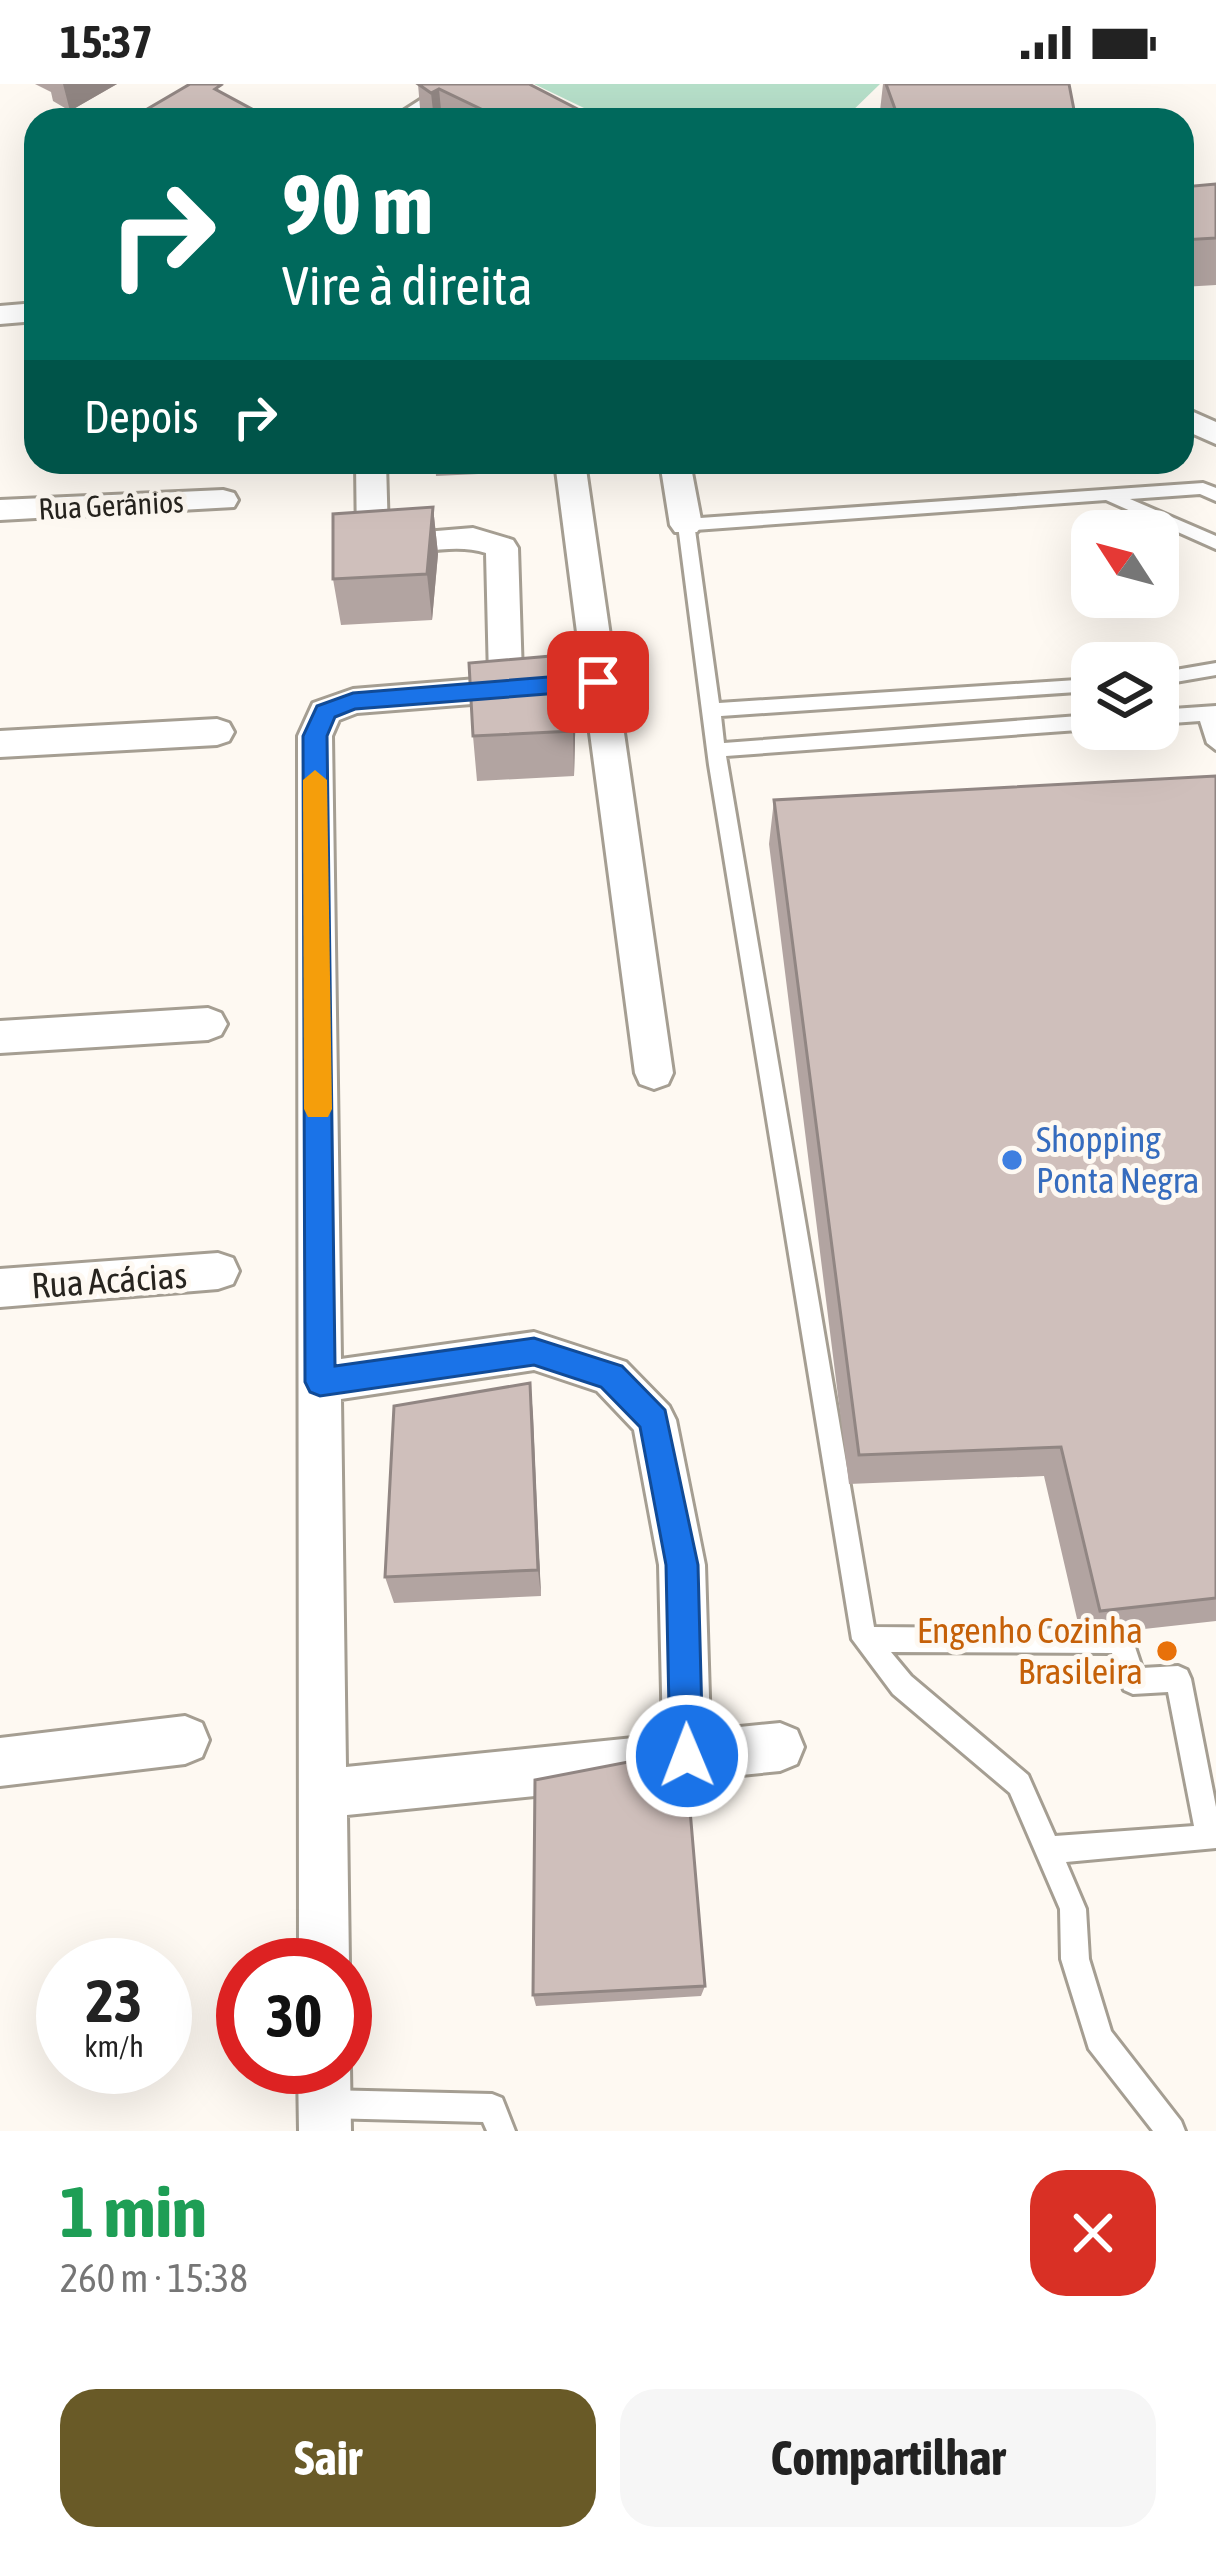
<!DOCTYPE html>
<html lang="pt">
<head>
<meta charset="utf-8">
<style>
	:root { --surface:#fff; --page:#f6f6f6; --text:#222; --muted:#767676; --accent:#695a27 }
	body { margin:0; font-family:"Asap Condensed",sans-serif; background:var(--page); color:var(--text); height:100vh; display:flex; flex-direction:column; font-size:45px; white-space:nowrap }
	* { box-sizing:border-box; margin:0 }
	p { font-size:39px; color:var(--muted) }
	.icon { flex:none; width:66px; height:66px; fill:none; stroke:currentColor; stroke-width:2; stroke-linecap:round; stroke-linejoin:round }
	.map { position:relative; height:2047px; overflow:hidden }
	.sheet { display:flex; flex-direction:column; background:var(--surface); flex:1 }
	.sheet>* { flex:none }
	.guide { position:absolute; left:24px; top:24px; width:1170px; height:366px; border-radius:36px; box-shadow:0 12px 48px #0002; background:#00695c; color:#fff; overflow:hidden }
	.needle { width:78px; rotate:306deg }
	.tools { position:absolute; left:1071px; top:426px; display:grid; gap:24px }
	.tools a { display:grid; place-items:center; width:108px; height:108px; border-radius:24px; background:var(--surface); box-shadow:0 12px 48px #0002; font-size:60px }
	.speed { position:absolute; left:36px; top:1854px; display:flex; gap:24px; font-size:60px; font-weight:700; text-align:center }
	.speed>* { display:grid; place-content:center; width:156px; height:156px; border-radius:50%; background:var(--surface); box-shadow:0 12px 48px #0002; line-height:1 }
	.speed small { font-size:30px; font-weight:400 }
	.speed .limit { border:18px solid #d22; background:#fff; color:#111 }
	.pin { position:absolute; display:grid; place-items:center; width:102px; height:102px; color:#fff; margin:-51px; border-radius:24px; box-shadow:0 6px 18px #0006 }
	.me { position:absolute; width:132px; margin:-66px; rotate:359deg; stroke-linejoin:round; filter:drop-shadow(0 0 9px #0008) }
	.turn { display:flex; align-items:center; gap:42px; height:252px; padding:0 60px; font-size:54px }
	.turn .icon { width:156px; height:156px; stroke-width:2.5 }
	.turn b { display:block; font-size:84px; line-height:102px }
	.then { display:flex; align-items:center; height:114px; padding:0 60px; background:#0003; gap:24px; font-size:45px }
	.round { display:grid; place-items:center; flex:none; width:126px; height:126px; border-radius:36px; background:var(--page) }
	.summary { display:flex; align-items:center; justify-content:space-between; height:204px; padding:0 60px }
	h1 { font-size:72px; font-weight:700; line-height:90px; color:#1e9e55 }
	.cta { display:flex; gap:24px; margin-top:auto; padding:24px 60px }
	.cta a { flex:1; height:138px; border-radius:36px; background:var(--accent); color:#fff; font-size:48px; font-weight:700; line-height:138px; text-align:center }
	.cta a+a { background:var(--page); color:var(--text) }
	.status { display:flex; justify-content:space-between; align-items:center; height:84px; padding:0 60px; background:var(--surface); direction:ltr }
	.status svg { height:33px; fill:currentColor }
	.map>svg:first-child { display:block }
	.green { fill:#b7e0ca }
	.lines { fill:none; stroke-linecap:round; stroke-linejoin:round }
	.lane-casing { stroke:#a59e92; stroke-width:6 }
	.street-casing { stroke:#a59e92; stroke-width:6 }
	.lane { fill:#fff; fill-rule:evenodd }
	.street { fill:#fff; fill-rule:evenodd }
	.wall { fill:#b2a4a1 }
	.shaded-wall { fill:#918683 }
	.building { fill:#cfbfbb; stroke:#918683; stroke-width:3 }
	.route { fill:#1a73e8; stroke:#114b97; stroke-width:3 }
	.slow { fill:#f59e0b }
	.shop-dot { fill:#3f7fe0; stroke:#fef9f2; stroke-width:4.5 }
	.food-dot { fill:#e8710a; stroke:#fef9f2; stroke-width:4.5 }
	.labels { text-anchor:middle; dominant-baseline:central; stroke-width:10; stroke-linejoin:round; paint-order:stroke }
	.far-street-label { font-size:30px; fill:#27241f; stroke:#fef9f2 }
	.shop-label { font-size:36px; fill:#366cbe; stroke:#fef9f2; text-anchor:start }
	.street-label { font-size:36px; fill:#27241f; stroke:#fef9f2 }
	.food-label { font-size:36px; fill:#c56008; stroke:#fef9f2; text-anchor:end }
</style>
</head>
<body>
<div class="status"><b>15:37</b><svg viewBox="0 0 49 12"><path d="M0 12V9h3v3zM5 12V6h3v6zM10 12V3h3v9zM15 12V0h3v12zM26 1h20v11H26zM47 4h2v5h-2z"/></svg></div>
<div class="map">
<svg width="1216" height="2047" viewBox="0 0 1216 2047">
	<rect width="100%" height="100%" fill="#fef9f2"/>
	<path class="green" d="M534 0H880L843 36H609Z"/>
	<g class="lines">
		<g class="lane-casing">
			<path id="lane" d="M1203 399 1216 404V417L1200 410 1130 415 1216 452V465L1106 416 695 446 719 619 1092 595V607L721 632 724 659 1092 631V645L726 672 874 1543 1121 1545 1130 1548 1142 1584 1178 1582 1187 1586 1191 1595 1216 1723V1764L1066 1778 1086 1825 1089 1875 1111 1947 1181 2037 1185 2047H1153L1089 1965 1061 1875 1060 1825 1010 1709 893 1610 852 1555 709 681 678 441 686 435ZM891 1568 1112 1569 1124 1606 1133 1610 1168 1608 1194 1742 1055 1752 1028 1691 911 1592Z
				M1216 579V591L1158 601V589Z
				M1216 622V666L1207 659 1200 637 1158 640V626Z
				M326 2006 492 2010 502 2014 515 2047H487L483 2038 326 2034 316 2030 312 2020 316 2010Z"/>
		</g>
		<g class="street-casing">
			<path id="street" d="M445 0 474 1 420 36H389Z
				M36 219V237L0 240V222Z
				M1182 323 1216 338V360L1182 345Z
				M356 378H386L388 451 473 444 513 456 518 464 522 592 582 587 555 378H585L673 989 668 1000 654 1005 640 1000 635 989 585 611 357 629 339 636 332 652 341 1275 534 1248 626 1278 669 1322 676 1336 705 1481 710 1646 780 1639 797 1646 804 1663 797 1680 780 1687 347 1731 349 1881 345 1891V1881H299L298 652 313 619 353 605 489 594 486 469C447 456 403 478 362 467L357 459ZM534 1286 597 1307 634 1346 659 1481 663 1651 346 1683 341 1315Z
				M660 378H690L702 441 697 448H675L670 441Z
				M223 406 234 409 238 416 234 423 0 436V416Z
				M217 635 229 639 234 648 229 657 217 661 0 673V647Z
				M208 924 221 929 227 940 221 951 208 956 0 969V937Z
				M218 1169 233 1174 239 1187 233 1200 218 1205 0 1223V1185Z
				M185 1632 202 1639 209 1656 202 1673 185 1680 0 1702V1654Z
				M345 1971 350 1983 351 2047H299L298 1983H345Z"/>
		</g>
		<use href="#lane" class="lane"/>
		<use href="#street" class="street"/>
	</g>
	<path class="wall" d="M35 0H117L70 27 53 17 51 8Z
		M418 0 597 35 615 36H421Z
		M883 0H1069L1075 31 1074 36H879Z
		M1216 100V201L1182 203V103Z
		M435 378H523V388L436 392Z
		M433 423 438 470 432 536 341 541 333 495Z
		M576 616 574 692 477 697 473 652Z
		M1216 692V1537L1081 1552 1044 1392 849 1400 769 760 774 716Z
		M530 1299 541 1512 394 1519 385 1493Z
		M705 1902 701 1912 536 1922 533 1911Z"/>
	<path class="shaded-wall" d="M63 0H117L70 27Z
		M439 5 442 36H434L431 9Z
		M433 423 438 470 432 536 427 490Z
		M575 570 576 616 574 692 573 647Z
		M530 1299 533 1330 541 1512 538 1486Z"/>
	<path class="building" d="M190 0H219L221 1 215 5 272 36H171L165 33 155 36 144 27Z
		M418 0H529L597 35 603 30 615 36H504L439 5 431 9Z
		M886 0H1069L1075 31 980 36H899Z
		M1216 100V154L1182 156V103Z
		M433 423 427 490 333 495V430Z
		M575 570 573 647 473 652 469 579Z
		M1216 692V1514L1100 1527 1061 1363 859 1371 774 716Z
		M530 1299 538 1486 385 1493 394 1322Z
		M685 1667 705 1902 533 1911 535 1696Z"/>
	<path class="route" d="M598 589 610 598 598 606 355 625 335 633 327 652 335 1282 534 1254 622 1282 665 1326 698 1481 703 1672 699 1684 687 1689 675 1684 670 1672 666 1481 640 1343 601 1303 534 1281 320 1312 310 1308 305 1298 303 652 317 622 353 609Z"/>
	<path class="slow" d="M315 686 327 696 332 1025 328 1033H308L304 1025 303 696Z"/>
	<circle class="shop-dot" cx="1012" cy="1076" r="12"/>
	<circle class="food-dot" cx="1167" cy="1567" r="12"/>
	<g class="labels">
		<g class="far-street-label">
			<text transform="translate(111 421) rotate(-3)">Rua Gerânios</text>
		</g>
		<g class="shop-label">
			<text x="1036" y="1055">Shopping<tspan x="1036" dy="41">Ponta Negra</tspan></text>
		</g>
		<g class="street-label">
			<text transform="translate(109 1196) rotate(-4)">Rua Acácias</text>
		</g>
		<g class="food-label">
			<text x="1143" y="1546">Engenho Cozinha<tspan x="1143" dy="41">Brasileira</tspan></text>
		</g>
	</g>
</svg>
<div class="tools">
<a><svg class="needle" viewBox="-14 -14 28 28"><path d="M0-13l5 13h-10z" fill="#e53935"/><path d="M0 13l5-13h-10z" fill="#767676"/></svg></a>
<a><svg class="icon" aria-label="layers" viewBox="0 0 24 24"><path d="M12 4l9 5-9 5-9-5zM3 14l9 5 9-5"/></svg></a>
</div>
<div class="speed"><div>23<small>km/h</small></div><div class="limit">30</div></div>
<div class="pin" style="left:598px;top:598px;background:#d93025"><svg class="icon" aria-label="arrive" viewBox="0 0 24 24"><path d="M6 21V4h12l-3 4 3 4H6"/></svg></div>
<svg class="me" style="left:687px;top:1672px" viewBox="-20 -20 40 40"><circle r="17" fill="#1a73e8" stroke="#fff" stroke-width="3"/><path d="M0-11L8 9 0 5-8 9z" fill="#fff"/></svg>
<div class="guide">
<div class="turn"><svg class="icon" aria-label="right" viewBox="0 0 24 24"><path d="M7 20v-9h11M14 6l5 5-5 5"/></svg><div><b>90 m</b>Vire à direita</div></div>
<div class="then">Depois<svg class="icon" aria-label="right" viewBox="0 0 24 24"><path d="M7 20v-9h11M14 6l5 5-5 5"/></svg></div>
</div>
</div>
<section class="sheet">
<div class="summary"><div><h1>1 min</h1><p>260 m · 15:38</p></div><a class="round" style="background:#d93025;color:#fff"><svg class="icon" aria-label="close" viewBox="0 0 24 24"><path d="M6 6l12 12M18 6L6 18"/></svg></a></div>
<div class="cta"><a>Sair</a><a>Compartilhar</a></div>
</section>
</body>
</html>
